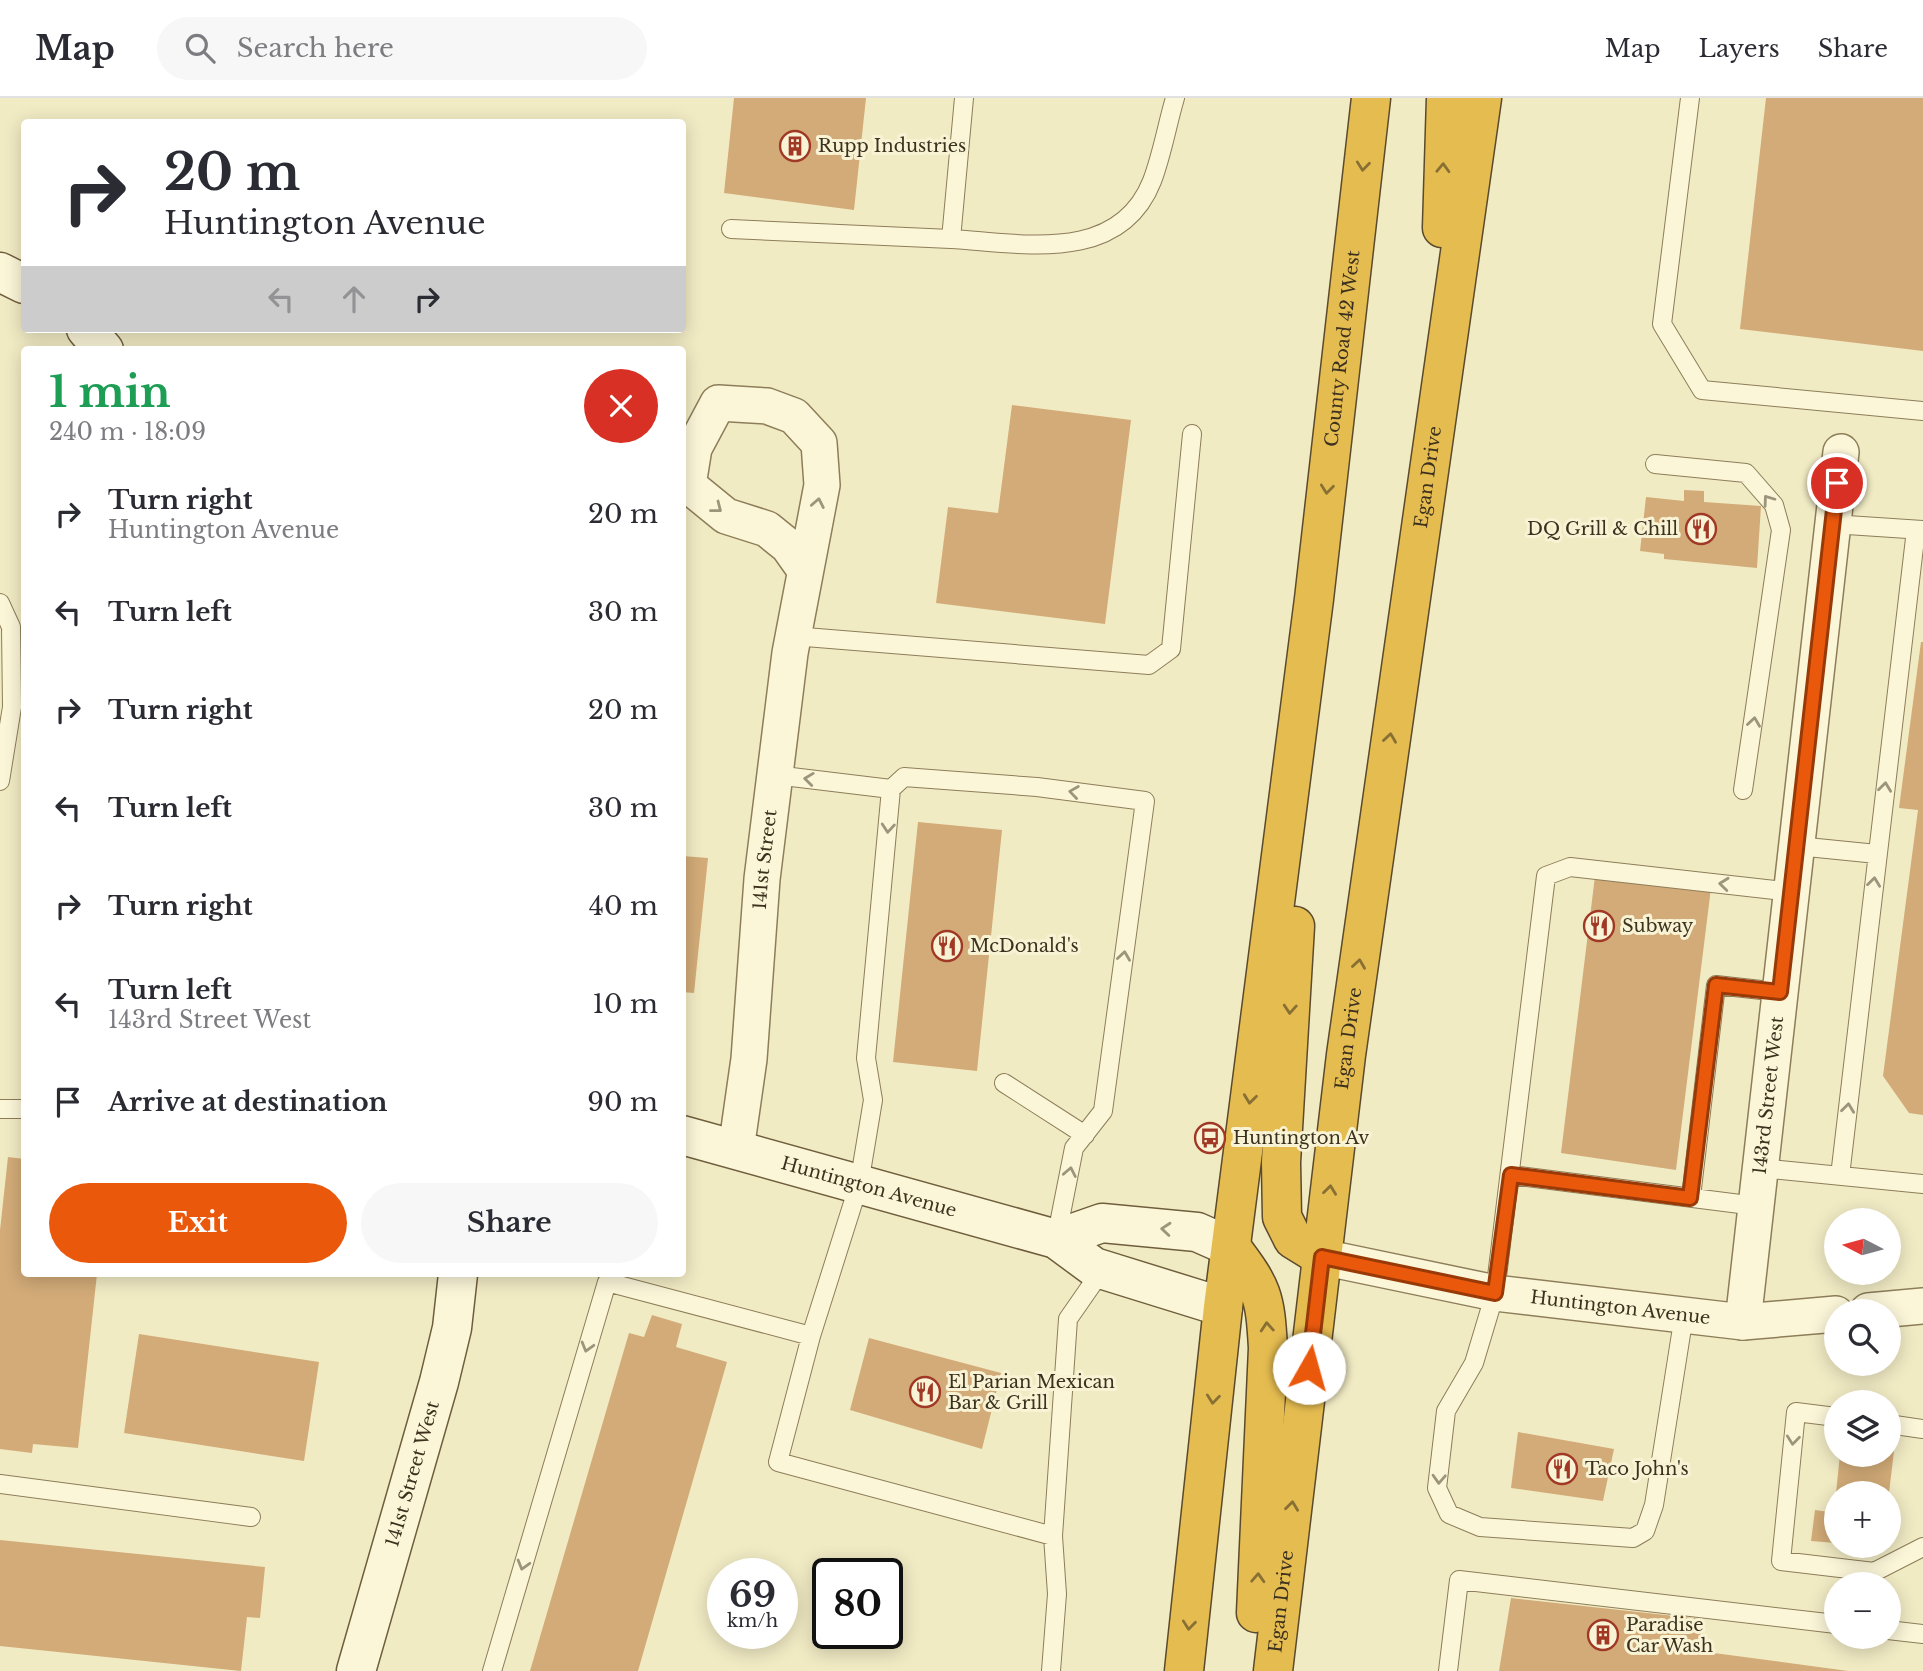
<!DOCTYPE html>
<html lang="en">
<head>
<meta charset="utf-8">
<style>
	:root { --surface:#fff; --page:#f7f7f7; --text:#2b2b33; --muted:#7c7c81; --line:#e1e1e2; --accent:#ea580c }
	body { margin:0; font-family:"Libre Baskerville",serif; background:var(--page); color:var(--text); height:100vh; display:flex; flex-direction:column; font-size:26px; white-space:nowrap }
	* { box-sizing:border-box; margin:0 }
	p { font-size:23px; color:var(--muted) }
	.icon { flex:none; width:38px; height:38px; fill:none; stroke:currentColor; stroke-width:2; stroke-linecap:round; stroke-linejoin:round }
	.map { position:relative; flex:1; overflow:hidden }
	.side { position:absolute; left:21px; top:248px; width:665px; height:931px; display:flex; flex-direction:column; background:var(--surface); border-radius:7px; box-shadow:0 4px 18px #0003 }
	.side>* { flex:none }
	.hud { position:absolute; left:21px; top:21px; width:665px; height:214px; border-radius:7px; box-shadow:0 4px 18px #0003; background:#fff; color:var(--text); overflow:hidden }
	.needle { width:46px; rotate:276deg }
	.fabs { position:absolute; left:1824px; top:1110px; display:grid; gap:14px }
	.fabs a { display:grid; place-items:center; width:77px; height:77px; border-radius:50%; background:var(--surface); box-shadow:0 4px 18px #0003; font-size:35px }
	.speed { position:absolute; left:707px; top:1460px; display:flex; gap:14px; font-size:35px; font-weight:700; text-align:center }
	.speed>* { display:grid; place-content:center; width:91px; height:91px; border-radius:50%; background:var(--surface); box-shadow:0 4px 18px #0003; line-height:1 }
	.speed small { font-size:18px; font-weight:400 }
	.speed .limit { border:4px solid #111; border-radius:10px; background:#fff; color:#111 }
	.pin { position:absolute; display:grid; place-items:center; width:60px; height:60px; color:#fff; margin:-30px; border:4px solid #fff; border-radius:50%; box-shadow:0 2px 7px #0007 }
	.me { position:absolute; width:77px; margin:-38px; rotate:7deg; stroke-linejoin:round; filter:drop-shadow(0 0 5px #0008) }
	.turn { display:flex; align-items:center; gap:24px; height:147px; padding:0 28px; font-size:32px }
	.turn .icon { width:91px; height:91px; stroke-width:2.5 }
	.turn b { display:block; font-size:49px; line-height:60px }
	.lanes { display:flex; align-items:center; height:66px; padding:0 28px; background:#0003; justify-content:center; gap:35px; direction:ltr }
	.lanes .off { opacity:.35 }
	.round { display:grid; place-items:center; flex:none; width:74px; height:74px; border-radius:37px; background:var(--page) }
	.head { display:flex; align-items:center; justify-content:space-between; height:119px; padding:0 28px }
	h1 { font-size:42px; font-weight:700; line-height:52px; color:#1e9e55 }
	.primary-button { display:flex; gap:14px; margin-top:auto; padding:14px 28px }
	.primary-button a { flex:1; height:80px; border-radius:42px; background:var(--accent); color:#fff; font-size:28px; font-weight:700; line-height:80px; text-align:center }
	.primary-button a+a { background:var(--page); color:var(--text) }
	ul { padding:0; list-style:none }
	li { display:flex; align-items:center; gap:21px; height:98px; padding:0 28px }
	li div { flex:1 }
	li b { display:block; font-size:26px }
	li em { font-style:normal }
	header { display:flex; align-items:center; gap:42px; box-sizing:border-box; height:98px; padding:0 35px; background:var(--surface); border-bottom:2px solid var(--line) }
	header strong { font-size:33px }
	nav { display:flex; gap:38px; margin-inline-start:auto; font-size:24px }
	.search { width:490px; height:63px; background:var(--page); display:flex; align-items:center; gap:18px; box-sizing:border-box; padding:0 24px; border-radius:38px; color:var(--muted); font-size:26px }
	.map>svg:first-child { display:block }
	.building { fill:#d2ab78 }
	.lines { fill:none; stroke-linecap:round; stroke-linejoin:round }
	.lane-casing { stroke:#8d7d59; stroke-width:20 }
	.street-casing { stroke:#8d7d59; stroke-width:38 }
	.secondary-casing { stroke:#6f5e3c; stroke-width:41 }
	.highway-casing { stroke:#5b4a2d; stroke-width:41 }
	.lane { stroke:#fbf6d8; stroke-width:18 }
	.street { stroke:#fbf6d8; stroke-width:35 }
	.secondary { stroke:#fbf6d8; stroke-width:38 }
	.highway { stroke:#e5bc50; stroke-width:38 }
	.oneway { stroke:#887034 }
	.oneway2 { stroke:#9c947b }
	.route-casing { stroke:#983908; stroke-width:18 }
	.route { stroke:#ea580c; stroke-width:12 }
	.labels { text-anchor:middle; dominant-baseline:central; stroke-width:6; stroke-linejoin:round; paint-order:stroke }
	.poi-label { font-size:18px; fill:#3c311e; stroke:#f8f3d4; text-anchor:start }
	.street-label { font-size:18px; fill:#3c311e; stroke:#f8f3d4 }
</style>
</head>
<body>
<header>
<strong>Map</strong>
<div class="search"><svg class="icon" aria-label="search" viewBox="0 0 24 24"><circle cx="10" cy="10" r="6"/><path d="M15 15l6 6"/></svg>Search here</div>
<nav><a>Map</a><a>Layers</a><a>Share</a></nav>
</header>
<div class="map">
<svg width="1923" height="1573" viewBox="0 0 1923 1573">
	<rect width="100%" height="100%" fill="#f1ebc4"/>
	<path class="building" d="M734 0H866L854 112 724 95Z
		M1766 0H1923V253L1740 231Z
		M1012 307 1131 322 1105 526 936 505 948 409 998 415Z
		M1684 392 1704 393V404L1761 408 1757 470 1664 461V456L1640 453 1646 399 1684 403Z
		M1921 544H1923V1017L1909 1015 1883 978 1918 712 1899 710Z
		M918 724 1002 732 977 973 893 964Z
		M682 758 708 760 694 895 682 894Z
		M1595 778 1711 790 1676 1072 1561 1055Z
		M8 1059 24 1061V1176H97L78 1350 33 1346 32 1355 0 1351V1132Z
		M652 1217 682 1226 676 1249 727 1264 638 1573H530L629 1235 644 1239Z
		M139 1236 319 1264 304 1363 124 1335Z
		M869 1240 1001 1275 982 1351 850 1312Z
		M1518 1334 1614 1351 1603 1403 1511 1390Z
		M1888 1352 1894 1353 1889 1395H1836L1840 1356H1888Z
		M1815 1412 1836 1415V1445L1811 1443Z
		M1888 1425 1893 1426 1890 1446H1888Z
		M0 1442 265 1469 260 1520 247 1519 241 1573 0 1548Z
		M1511 1500 1702 1521 1699 1553 1848 1573H1499Z"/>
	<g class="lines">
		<g class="lane-casing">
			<path id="lane" d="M964 0 951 141C1021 145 1119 167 1152 83 1162 57 1167 27 1175 0
				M1690 0 1662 226 1702 292 1923 313
				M731 131 951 141
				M1655 366 1746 375 1774 407 1781 432 1743 692
				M1832 426 1923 432
				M0 505 11 529 12 609 0 683
				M793 538 1149 567 1171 551 1192 336
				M775 677 891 691
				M1797 748 1877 756
				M1004 985 1085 1037
				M0 1011H24
				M1760 1070 1923 1086
				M1511 1077 1756 1108
				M1840 1078 1916 432
				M1691 1099 1716 887 1780 894
				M1684 1217 1654 1407 1645 1433 1633 1440 1480 1429 1449 1416 1437 1390 1446 1313 1474 1265 1495 1195 1546 778 1570 769 1792 794
				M811 1238 859 1086 873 1002 866 960 891 691 904 679 1037 689 1145 703 1103 1013 1074 1050 1056 1141
				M1836 1319 1796 1314 1781 1463 1874 1474 1923 1449
				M1888 1326 1923 1331
				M0 1386 251 1419
				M1053 1438 1068 1221 1102 1172
				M1888 1532 1923 1536
				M492 1573 607 1184 811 1238 778 1364 1053 1438 1057 1496 1051 1573
				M1448 1573 1459 1482 1836 1526"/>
		</g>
		<g class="street-casing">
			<g id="street">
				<path id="s1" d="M736 1052 749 961 762 781 790 555 822 387 819 345 794 318 767 308 718 305 694 350 688 387 726 418 767 431 788 448 805 472"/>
				<path id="s2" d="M1322 1159 1495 1195 1743 1224 1836 1216"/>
				<path d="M1868 1213 1923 1208"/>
				<path id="s3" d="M1743 1224 1841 354"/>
			</g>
		</g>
		<g class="secondary-casing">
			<g id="secondary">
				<path d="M0 174 24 186"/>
				<path d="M86 231 104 252"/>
				<path id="s4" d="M682 1037 1056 1141 1094 1169 1223 1209"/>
				<path d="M1056 1141 1102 1125 1197 1134 1231 1149"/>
				<path id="s5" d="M356 1573 439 1284 452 1230 458 1176"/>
			</g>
		</g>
		<g class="highway-casing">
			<g id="highway">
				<path d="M1442 130 1446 0"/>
				<path d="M1295 828 1281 1064 1282 1119 1293 1141 1322 1159"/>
				<path d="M1231 1149C1263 1191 1265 1198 1268 1250L1256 1515"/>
				<path id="s6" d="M1184 1573 1223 1209 1314 501 1371 0"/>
				<path id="s7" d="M1273 1573 1346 957 1482 0"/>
			</g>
		</g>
		<use href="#lane" class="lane"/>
		<use href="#street" class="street"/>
		<use href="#secondary" class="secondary"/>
		<use href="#highway" class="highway"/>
	</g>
	<defs><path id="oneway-chevron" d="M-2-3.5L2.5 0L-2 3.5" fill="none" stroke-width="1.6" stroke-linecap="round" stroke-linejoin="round" transform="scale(1.75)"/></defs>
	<g class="oneway">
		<use href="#oneway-chevron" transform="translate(1363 68) rotate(96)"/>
		<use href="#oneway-chevron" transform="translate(1443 70) rotate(-88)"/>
		<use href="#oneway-chevron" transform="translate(1327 391) rotate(96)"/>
		<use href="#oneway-chevron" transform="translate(1390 640) rotate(-82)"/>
		<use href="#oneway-chevron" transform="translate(1359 866) rotate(-82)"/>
		<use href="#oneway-chevron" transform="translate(1290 911) rotate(94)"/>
		<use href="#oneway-chevron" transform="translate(1250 1001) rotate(97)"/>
		<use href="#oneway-chevron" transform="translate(1330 1092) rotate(-83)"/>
		<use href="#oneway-chevron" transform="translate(1267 1229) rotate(-94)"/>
		<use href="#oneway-chevron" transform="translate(1213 1301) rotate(96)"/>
		<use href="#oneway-chevron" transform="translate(1292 1408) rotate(-83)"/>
		<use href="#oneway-chevron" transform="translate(1258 1480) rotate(-87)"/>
		<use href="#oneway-chevron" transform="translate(1189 1527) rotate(96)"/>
	</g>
	<g class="oneway2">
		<use href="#oneway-chevron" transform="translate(1768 402) rotate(-126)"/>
		<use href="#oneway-chevron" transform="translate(818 405) rotate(-79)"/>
		<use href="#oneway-chevron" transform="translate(717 410) rotate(38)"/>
		<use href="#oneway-chevron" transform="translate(1754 624) rotate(-82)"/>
		<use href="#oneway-chevron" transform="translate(809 681) rotate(-173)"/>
		<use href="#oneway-chevron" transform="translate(1885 689) rotate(-83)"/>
		<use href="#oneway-chevron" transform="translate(1074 694) rotate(-172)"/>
		<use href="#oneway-chevron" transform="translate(888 730) rotate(95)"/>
		<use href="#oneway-chevron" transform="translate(1874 784) rotate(-83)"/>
		<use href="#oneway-chevron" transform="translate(1724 786) rotate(-174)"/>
		<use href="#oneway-chevron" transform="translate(1124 858) rotate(-82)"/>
		<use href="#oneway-chevron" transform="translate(1848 1010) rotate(-83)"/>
		<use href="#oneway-chevron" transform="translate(1070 1074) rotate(-79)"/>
		<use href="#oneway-chevron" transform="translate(1166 1131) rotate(-175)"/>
		<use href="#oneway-chevron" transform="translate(587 1249) rotate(106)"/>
		<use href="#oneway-chevron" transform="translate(1793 1342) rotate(96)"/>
		<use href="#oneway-chevron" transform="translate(1439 1381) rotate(93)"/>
		<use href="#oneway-chevron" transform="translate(523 1467) rotate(106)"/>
	</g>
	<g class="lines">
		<g class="route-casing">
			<path id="route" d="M1309 1270 1322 1159 1495 1195 1511 1077 1690 1100 1716 887 1780 894 1837 385"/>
		</g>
		<use href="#route" class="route"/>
	</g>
	<defs>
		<g id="building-ring" transform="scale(1.575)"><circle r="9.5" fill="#f8f3d4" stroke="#a03825" stroke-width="1.5"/><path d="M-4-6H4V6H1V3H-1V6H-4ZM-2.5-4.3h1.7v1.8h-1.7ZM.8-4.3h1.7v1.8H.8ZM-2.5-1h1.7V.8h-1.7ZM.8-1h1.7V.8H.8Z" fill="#a03825"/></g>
		<g id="restaurant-ring" transform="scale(1.575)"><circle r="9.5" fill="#f8f3d4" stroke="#a03825" stroke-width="1.5"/><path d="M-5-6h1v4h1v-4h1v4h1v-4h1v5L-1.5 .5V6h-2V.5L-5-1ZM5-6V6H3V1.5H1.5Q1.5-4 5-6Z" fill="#a03825"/></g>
		<g id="bus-ring" transform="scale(1.575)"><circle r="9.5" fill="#f8f3d4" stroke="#a03825" stroke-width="1.5"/><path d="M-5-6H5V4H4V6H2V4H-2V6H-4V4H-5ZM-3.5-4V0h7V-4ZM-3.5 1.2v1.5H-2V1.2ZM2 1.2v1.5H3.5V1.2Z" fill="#a03825"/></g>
	</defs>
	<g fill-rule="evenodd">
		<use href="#building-ring" x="795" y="48"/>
		<use href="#restaurant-ring" x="1701" y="431"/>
		<use href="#restaurant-ring" x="1599" y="828"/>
		<use href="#restaurant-ring" x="947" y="848"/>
		<use href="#bus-ring" x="1210" y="1040"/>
		<use href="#restaurant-ring" x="925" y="1294"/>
		<use href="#restaurant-ring" x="1562" y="1371"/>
		<use href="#building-ring" x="1603" y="1537"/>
	</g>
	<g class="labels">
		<g class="poi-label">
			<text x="818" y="48">Rupp Industries</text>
			<text x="1678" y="431" text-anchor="end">DQ Grill &amp; Chill</text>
			<text x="1622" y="828">Subway</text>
			<text x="970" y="848">McDonald's</text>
			<text x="1233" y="1040">Huntington Av</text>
			<text x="948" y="1284">El Parian Mexican<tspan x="948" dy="21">Bar &amp; Grill</tspan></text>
			<text x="1585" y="1371">Taco John's</text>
			<text x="1626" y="1527">Paradise<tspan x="1626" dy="21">Car Wash</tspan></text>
		</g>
		<g class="street-label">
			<text stroke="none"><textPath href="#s6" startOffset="1332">County Road 42 West</textPath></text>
			<text stroke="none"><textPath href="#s7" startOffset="1204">Egan Drive</textPath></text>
			<text stroke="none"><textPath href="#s1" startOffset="292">141st Street</textPath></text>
			<text stroke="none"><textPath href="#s7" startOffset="637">Egan Drive</textPath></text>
			<text stroke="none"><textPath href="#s3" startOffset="228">143rd Street West</textPath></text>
			<text stroke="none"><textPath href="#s4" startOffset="194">Huntington Avenue</textPath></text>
			<text stroke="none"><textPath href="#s2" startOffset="303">Huntington Avenue</textPath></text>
			<text stroke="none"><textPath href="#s5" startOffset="205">141st Street West</textPath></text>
			<text stroke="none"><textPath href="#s7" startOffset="70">Egan Drive</textPath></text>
		</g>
	</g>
</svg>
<div class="fabs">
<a><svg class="needle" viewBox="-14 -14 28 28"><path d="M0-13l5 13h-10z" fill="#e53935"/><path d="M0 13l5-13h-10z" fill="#7c7c81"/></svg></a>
<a><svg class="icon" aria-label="search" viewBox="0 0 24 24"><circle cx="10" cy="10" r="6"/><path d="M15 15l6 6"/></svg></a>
<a><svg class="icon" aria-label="layers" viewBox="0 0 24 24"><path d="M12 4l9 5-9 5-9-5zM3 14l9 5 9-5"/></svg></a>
<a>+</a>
<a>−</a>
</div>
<div class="speed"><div>69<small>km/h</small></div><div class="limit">80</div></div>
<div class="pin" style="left:1837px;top:385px;background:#d93025"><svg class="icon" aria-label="arrive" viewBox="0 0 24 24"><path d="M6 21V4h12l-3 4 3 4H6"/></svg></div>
<svg class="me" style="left:1309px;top:1270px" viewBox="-20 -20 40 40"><circle r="19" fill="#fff"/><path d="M0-13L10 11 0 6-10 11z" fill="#ea580c"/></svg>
<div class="hud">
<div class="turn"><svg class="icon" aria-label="right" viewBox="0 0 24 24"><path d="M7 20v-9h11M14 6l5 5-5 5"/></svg><div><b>20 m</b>Huntington Avenue</div></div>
<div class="lanes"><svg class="icon off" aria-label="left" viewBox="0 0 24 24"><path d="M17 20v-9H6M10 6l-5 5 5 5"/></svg><svg class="icon off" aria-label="ahead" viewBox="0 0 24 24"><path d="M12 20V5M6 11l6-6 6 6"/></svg><svg class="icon" aria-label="right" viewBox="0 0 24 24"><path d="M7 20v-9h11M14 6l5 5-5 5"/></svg></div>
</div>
<section class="side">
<div class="head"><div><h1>1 min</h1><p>240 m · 18:09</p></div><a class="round" style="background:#d93025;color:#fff"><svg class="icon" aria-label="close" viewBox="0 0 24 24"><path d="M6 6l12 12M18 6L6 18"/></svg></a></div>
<ul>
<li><svg class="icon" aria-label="right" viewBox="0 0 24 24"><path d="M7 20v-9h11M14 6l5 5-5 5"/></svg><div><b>Turn right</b><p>Huntington Avenue</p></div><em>20 m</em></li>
<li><svg class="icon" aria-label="left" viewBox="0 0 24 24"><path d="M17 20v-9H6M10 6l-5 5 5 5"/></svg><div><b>Turn left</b></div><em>30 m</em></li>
<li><svg class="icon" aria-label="right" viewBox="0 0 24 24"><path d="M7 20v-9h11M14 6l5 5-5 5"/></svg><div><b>Turn right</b></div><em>20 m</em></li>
<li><svg class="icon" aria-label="left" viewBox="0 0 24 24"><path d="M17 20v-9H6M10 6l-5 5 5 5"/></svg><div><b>Turn left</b></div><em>30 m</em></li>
<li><svg class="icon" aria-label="right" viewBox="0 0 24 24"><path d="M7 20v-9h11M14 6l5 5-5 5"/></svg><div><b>Turn right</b></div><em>40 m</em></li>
<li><svg class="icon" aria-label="left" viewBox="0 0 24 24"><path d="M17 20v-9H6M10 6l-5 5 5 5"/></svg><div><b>Turn left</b><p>143rd Street West</p></div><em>10 m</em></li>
<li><svg class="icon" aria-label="arrive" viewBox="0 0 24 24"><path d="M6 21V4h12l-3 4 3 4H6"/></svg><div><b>Arrive at destination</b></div><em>90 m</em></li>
</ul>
<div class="primary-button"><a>Exit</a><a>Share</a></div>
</section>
</div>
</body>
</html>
